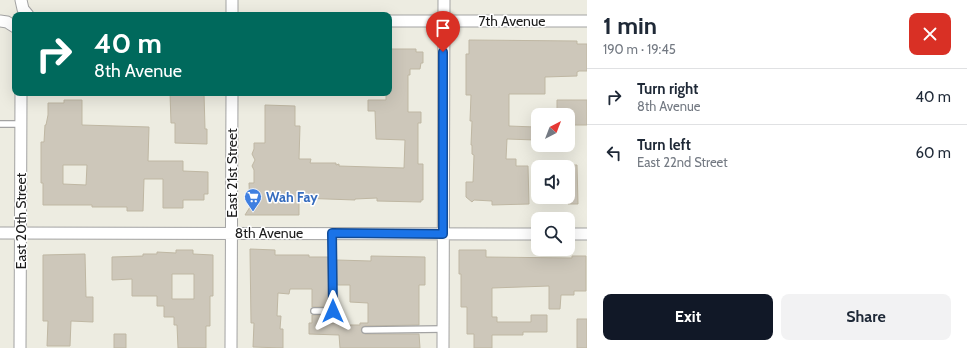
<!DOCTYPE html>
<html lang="en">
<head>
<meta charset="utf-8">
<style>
	:root { --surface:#fff; --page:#f2f2f3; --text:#1f2937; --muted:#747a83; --line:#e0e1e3; --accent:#111827 }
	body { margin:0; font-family:Cabin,sans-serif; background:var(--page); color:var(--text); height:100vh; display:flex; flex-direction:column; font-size:15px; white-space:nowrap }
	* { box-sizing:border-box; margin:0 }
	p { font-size:13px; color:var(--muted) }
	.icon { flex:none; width:22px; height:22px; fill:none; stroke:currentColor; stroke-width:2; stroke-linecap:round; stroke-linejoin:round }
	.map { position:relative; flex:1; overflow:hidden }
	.details { display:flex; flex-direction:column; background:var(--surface); width:380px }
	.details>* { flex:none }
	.hud { position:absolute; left:12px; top:12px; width:380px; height:84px; border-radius:8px; box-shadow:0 4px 16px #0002; background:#00695c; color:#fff; overflow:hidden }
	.needle { width:26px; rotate:42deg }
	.fabs { position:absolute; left:531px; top:108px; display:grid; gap:8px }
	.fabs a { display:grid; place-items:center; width:44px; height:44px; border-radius:8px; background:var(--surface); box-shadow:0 4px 16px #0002; font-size:20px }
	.pin { position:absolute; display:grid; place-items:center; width:34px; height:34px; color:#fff; margin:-41px -17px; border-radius:50% 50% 50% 0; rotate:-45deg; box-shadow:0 0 4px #0007 }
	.pin .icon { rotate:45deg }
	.me { position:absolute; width:44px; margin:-22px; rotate:0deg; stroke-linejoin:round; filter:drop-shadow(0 0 3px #0008) }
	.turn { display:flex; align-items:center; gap:14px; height:84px; padding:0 16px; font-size:18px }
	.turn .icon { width:52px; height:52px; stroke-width:2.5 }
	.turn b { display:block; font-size:28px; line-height:34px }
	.round { display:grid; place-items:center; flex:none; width:42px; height:42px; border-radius:8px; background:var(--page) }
	.overview { display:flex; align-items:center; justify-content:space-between; height:68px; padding:0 16px }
	h1 { font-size:24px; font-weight:800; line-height:30px }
	.cta { display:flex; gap:8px; margin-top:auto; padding:8px 16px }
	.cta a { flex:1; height:46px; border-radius:8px; background:var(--accent); color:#fff; font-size:16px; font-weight:800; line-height:46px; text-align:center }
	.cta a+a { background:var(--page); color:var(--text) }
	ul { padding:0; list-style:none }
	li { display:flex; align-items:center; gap:12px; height:56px; padding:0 16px; border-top:1px solid var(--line) }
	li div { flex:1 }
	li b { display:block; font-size:15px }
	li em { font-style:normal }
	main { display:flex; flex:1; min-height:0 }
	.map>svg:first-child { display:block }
	.building { fill:#cdc7ba; stroke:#bfb7a3; fill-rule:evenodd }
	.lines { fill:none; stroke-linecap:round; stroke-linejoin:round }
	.service-casing { stroke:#a3a3a3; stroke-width:8 }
	.minor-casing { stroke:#a3a3a3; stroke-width:13 }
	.service { stroke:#fff; stroke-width:5.5 }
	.minor { stroke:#fff; stroke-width:11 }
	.route-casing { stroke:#114b97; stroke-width:10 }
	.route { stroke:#1a73e8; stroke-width:7 }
	.labels { text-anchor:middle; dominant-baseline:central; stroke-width:3; stroke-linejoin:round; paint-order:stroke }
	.street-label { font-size:14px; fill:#1c1c1c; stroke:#fff }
	.shop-label { font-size:14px; font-weight:bold; fill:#366cbe; stroke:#fff; text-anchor:start }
</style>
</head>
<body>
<main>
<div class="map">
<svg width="587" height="348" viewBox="0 0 587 348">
	<rect width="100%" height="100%" fill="#edece1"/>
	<path class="building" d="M469 40 577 41V44H587V71H579L577 72V76L545 77V94H509V126L535 127V140L507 139 506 159H516V166H528L529 204 492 205V201L474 200 472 202 466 197V182H473L474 155 472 154V145H471L472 121H470L471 95H466V54H469Z
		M389 49H416V52H423V63H421L420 69H410V75H408V112H421V123H418V164H423V200H421V202L377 201V198L355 199V200L299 198V215H245L250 207 249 183H254V170L252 166 255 160 252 154 254 149V143H265V105L295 106V126H300L299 159H311L310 163H336V165L339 164V166L404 168 405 140 376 139 375 111H368V100H386V93H389Z
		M170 93H204L205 129H207V144L175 143V123H171Z
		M64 100H82V125L149 127 148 161H183V171L208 172V194H204V200H183V208H163V179H144L143 211H127V207H92V205H43V183H41V142H44L45 125H46L48 115V103H64ZM63 165H87L86 185 63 184Z
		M557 100H587V125H568V115H557Z
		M568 165H577L578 204H568Z
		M250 249 275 250V255H309V257H328L329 307H312V289H290L289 294 278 293 277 316H281L280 329H283V348L253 347 254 323H251Z
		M176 250H193V254L213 255V296H210V326H206V348H178L177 325H174V317H164V306H157V296H132V279L112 280V257L143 256V254H157V252L176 253ZM172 274H194V299H172Z
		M459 250H486V257L572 258V256H586V291H574V295H561L560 309H549V286L492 288V317H497V322H531V315H547V332H523V335H492V348H474V334H467V307H461V274H459Z
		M85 254 86 297H93V322L71 321 70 346H47L48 321H43V255Z
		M371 256 425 257V285H419V325L365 326 363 327 361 330 362 332 365 334H419L420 348H340L339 335 309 334V323H312V315H329V323H338V325H360V323H368V303L350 302V285H337V260L371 261Z
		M577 319H587V348H577Z
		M114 334H126V348H114Z"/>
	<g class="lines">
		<g class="service-casing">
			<path id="service" d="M0 124H21
				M314 311H333L332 233
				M365 330 443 329"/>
		</g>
		<g class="minor-casing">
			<path id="minor" d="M21 0 23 9 28 15
				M232 15V0
				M0 21 7 22 15 27
				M389 21H587
				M0 233 538 234
				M568 234H587
				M20 348 21 93
				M231 348 232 93
				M443 348 444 0"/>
		</g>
		<use href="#service" class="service"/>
		<use href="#minor" class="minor"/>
	</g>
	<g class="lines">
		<g class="route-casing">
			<path id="route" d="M333 311 332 233 443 234V52"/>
		</g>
		<use href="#route" class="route"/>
	</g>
	<defs>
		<g id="supermarket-pin" transform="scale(0.9)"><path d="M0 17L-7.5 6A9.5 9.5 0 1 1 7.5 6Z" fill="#3f7fe0" stroke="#fff"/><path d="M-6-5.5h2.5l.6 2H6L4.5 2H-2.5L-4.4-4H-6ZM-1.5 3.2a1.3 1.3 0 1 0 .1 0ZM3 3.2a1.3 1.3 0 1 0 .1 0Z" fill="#fff"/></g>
	</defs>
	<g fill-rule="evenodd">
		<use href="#supermarket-pin" x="253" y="197"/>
	</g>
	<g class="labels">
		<g class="street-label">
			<text x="512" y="21">7th Avenue</text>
			<text transform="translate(232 173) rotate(-90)">East 21st Street</text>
			<text transform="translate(21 221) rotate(-90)">East 20th Street</text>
			<text x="269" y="233">8th Avenue</text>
		</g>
		<g class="shop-label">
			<text x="266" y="197">Wah Fay</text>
		</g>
	</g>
</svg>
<div class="fabs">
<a><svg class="needle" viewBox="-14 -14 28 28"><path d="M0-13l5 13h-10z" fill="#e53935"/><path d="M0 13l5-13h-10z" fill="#747a83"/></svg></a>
<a><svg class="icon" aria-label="sound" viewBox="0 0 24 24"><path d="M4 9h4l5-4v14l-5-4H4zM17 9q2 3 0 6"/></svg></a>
<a><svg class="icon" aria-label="search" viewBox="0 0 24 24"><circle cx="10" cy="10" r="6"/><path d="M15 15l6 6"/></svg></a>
</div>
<div class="pin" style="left:443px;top:52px;background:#d93025"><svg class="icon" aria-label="arrive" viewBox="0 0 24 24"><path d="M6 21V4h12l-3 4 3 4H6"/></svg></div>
<svg class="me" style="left:333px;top:311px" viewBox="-20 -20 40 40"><path d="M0-17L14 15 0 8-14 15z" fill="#1a73e8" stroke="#fff" stroke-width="4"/></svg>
<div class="hud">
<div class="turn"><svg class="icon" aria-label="right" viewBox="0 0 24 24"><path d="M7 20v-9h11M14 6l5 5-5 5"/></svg><div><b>40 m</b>8th Avenue</div></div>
</div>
</div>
<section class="details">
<div class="overview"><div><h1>1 min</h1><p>190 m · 19:45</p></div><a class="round" style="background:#d93025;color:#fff"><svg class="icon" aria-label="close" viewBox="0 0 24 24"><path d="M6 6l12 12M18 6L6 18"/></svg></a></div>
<ul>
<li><svg class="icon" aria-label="right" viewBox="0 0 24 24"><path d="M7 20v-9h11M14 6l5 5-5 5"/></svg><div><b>Turn right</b><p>8th Avenue</p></div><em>40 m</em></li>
<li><svg class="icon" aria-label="left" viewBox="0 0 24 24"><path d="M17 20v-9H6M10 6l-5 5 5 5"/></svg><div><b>Turn left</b><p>East 22nd Street</p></div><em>60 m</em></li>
</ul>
<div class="cta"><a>Exit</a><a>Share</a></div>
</section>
</main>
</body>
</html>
